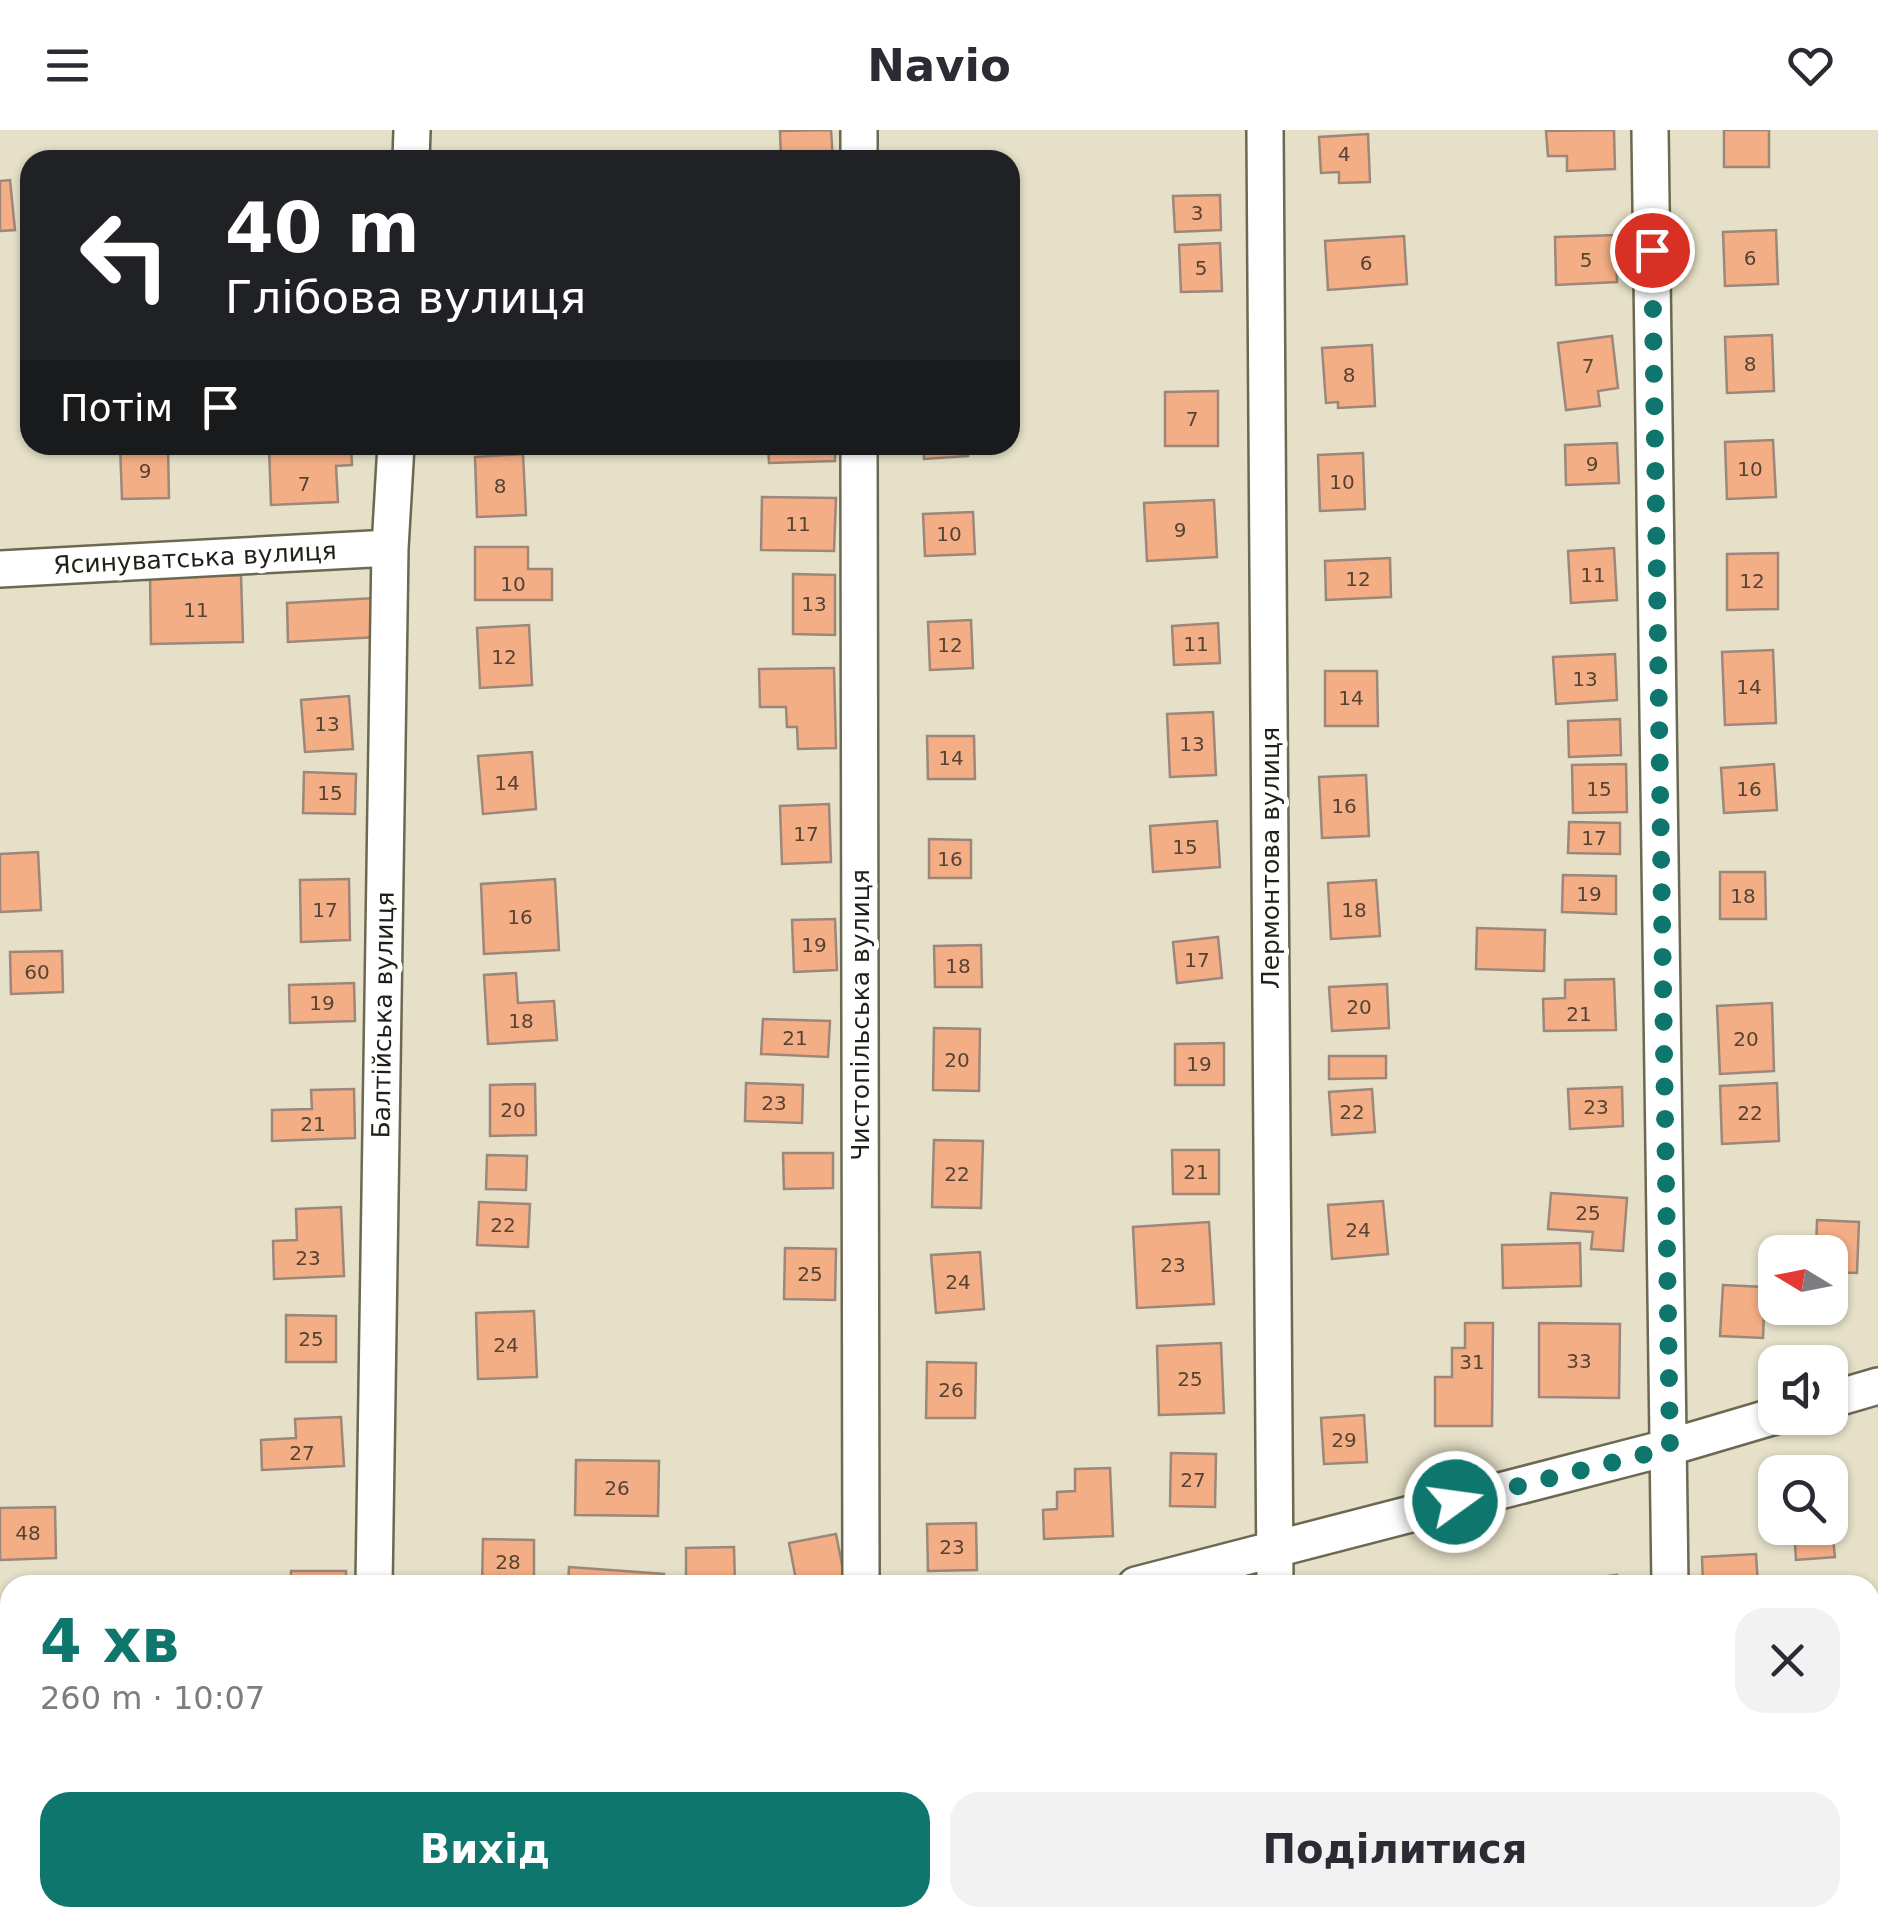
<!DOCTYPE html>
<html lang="uk">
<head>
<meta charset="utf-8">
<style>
	:root { --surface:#fff; --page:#f2f2f3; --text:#2b2b33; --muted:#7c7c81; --accent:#0f766e }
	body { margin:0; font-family:"DejaVu Sans",sans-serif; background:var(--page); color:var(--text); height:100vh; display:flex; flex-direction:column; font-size:38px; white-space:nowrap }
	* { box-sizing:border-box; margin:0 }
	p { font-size:32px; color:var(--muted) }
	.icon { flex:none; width:55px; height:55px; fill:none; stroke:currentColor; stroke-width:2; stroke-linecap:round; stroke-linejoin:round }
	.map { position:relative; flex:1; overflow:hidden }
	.side { position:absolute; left:0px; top:1445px; width:1880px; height:352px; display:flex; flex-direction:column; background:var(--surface); border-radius:30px 30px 0 0; box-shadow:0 2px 8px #0004 }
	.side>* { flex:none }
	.top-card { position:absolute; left:20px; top:20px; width:1000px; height:305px; border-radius:30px; box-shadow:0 2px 8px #0004; background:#202124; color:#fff; overflow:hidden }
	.needle { width:65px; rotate:280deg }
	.buttons { position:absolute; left:1758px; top:1105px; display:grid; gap:20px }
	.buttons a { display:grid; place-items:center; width:90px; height:90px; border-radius:20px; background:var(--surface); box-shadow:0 2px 8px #0004; font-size:50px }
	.pin { position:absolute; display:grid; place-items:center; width:85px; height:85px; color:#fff; margin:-42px; border:5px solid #fff; border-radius:50%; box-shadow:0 2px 10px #0007 }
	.me { position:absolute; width:110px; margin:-55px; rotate:76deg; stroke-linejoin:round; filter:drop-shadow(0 0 8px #0008) }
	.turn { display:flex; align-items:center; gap:35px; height:210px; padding:0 40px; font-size:45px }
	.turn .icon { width:130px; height:130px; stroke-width:2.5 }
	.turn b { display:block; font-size:70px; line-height:85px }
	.then { display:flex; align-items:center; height:95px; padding:0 40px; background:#0003; gap:20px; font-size:38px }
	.round { display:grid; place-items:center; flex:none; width:105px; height:105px; border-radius:30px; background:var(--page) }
	.overview { display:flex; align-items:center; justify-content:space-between; height:170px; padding:0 40px }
	h1 { font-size:60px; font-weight:700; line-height:75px; color:var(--accent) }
	.action { display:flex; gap:20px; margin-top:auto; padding:20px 40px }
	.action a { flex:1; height:115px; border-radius:30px; background:var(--accent); color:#fff; font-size:40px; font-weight:700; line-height:115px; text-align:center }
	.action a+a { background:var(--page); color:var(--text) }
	header { display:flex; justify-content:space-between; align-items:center; height:130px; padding:0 40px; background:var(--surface); font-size:45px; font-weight:700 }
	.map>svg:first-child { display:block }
	.building { fill:#f4ae86; stroke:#9d877a; stroke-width:2.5 }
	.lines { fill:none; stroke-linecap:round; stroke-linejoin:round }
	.street-casing { stroke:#6c6852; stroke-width:40 }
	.street { stroke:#fff; stroke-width:35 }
	.route { stroke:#0f766e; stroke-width:18; stroke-dasharray:0 32.4 }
	.labels { text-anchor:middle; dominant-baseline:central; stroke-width:10; stroke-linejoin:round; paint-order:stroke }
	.number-label { font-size:20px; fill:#564333 }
	.street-label { font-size:25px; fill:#211f17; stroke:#fff }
</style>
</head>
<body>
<header><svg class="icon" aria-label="menu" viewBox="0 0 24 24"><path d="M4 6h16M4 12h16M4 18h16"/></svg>Navio<svg class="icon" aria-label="heart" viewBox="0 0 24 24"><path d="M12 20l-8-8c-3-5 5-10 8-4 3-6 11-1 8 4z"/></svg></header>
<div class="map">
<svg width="1878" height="1797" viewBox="0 0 1878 1797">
	<rect width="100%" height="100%" fill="#e5e0c7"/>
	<path class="building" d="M831 0 833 30H781L780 1Z
		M1614 0 1615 39 1567 41V26H1548L1546 1Z
		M1724 0H1769V37H1724Z
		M1368 4 1370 52 1339 53V42L1321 43 1319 7Z
		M10 50 15 100 0 101V51Z
		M1220 65 1221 100 1175 102 1173 66Z
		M1776 100 1778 154 1725 156 1723 102Z
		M1616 105 1617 152 1556 155 1555 107Z
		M1404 106 1407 154 1328 160 1325 111Z
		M1220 113 1222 161 1181 162 1179 115Z
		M1772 205 1774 261 1727 263 1725 207Z
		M1612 206 1618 258 1598 261 1600 276 1566 280 1558 213Z
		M1372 215 1375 276 1338 278V272L1326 273 1322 218Z
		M1218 261V316H1165V262Z
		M1773 310 1776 367 1727 369 1725 312Z
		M1617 313 1619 353 1566 355 1565 315Z
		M120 315H168L169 368 122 369Z
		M269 315H351L352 335 336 336 338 372 271 375Z
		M768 315H835V331L769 333Z
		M923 315H967L968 326 924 329Z
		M1363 323 1365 379 1320 381 1318 325Z
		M523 324 526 385 477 387 475 327Z
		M762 367 836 368 834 421 761 420Z
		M1214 370 1217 427 1147 431 1144 373Z
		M973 382 975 424 925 426 923 384Z
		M475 417H528V439H552V470H475Z
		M1614 418 1617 470 1571 473 1568 421Z
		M1778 423V479L1727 480V424Z
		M1390 428 1391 467 1326 470 1325 431Z
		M793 444 835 445V505L793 504Z
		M241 445 243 512 151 514 150 447Z
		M375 468 377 507 288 512 287 473Z
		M971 490 973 538 930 540 928 492Z
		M1218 493 1220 533 1174 535 1172 496Z
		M529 495 532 555 480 558 477 498Z
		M1773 520 1776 593 1725 595 1722 522Z
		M1615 524 1617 570 1556 574 1553 527Z
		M834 538 836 618 798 619 797 597H787L786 577H760L759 539Z
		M1325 541H1377L1378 596H1325Z
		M349 566 353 619 305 622 301 570Z
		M1213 582 1216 645 1170 647 1167 584Z
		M1620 589 1621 625 1569 627 1568 591Z
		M927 606H974L975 649H928Z
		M532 622 536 679 483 684 478 626Z
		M1626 634 1627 682 1573 683 1572 635Z
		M1774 634 1777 680 1724 683 1721 638Z
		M304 642 356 644 355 684 303 683Z
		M1366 645 1369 706 1322 708 1319 647Z
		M829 674 831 732 782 734 780 676Z
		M1217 691 1220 737 1153 742 1150 696Z
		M1569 692 1620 693V724L1568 723Z
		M929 709 971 710V748H929Z
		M38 722 41 780 0 782V724Z
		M1720 742H1765L1766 789H1720Z
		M1563 745 1616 746V784L1562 782Z
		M349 749 350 810 301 812 300 750Z
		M555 749 559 820 484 824 481 754Z
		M1376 750 1380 806 1331 809 1328 753Z
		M835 789 837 840 794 842 792 790Z
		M1477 798 1545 800 1544 841 1476 839Z
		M1218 807 1222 848 1177 853 1173 812Z
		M981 815 982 857H935L934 816Z
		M62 821 63 862 11 864 10 822Z
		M516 843 518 873 554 871 557 910 488 914 484 845Z
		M1614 849 1616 900 1544 901 1543 869 1565 868V850Z
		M354 853 355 891 290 893 289 855Z
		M1387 854 1389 898 1332 901 1329 857Z
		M1772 873 1774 941 1720 944 1717 876Z
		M763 889 830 891 828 927 761 924Z
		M934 898 980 899 979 961 933 960Z
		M1224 913V955H1175V914Z
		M1329 926H1386V948L1329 949Z
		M746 953 803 955 802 993 745 991Z
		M1777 953 1779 1011 1722 1014 1720 956Z
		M535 954 536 1005 490 1006V955Z
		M1622 957 1623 996 1570 999 1568 959Z
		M354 959 355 1008 272 1011V980L312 979 311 960Z
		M1372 959 1375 1002 1332 1005 1329 962Z
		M934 1010 983 1011 981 1078 932 1077Z
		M1172 1020H1219V1064H1173Z
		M783 1023H833V1058L784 1059Z
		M487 1025 527 1026 526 1060 486 1059Z
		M1551 1063 1627 1068 1623 1121 1591 1119 1593 1102 1548 1099Z
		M1383 1071 1388 1124 1332 1129 1328 1075Z
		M479 1072 530 1074 528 1117 477 1115Z
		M341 1077 344 1146 274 1149 273 1111 297 1110 296 1079Z
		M1817 1090 1859 1092 1857 1143 1830 1142V1122H1816Z
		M1209 1092 1214 1174 1137 1178 1133 1097Z
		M1580 1113 1581 1156 1503 1158 1502 1115Z
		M785 1118 836 1119 835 1170 784 1169Z
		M980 1122 984 1179 936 1183 931 1125Z
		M1723 1155 1765 1157 1763 1208 1720 1206Z
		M534 1181 537 1247 478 1249 476 1183Z
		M286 1185 336 1186V1232H286Z
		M1465 1193H1493L1492 1296H1435V1247H1452V1218H1465Z
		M1539 1193 1620 1194 1619 1268 1539 1267Z
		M1221 1213 1224 1283 1159 1285 1157 1216Z
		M927 1232 976 1233 975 1288H926Z
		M1364 1285 1367 1332 1324 1334 1321 1288Z
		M341 1287 344 1336 262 1340 261 1310 296 1308 295 1289Z
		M1171 1323 1216 1324 1215 1377 1170 1376Z
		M576 1330 659 1331 658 1386 575 1385Z
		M1110 1338 1113 1406 1044 1409 1043 1380 1057 1379V1362L1075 1361V1339Z
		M55 1377 56 1428 0 1430V1378Z
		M1830 1380 1835 1427 1796 1430 1794 1398H1830Z
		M976 1393 977 1440 928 1441 927 1394Z
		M836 1404 846 1455H797L789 1413Z
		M483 1409 534 1410V1455H482Z
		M734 1417 735 1455H686V1418Z
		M1756 1424 1758 1455H1703L1702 1427Z
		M569 1437 664 1444 663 1455H568Z
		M291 1441H346V1455H291Z
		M1617 1445 1618 1455H1556L1555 1453Z
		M10 1549V1640L0 1641V1550Z
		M69 1788H116L117 1797H70Z
		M261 1788H322V1797H261Z
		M472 1788H522L521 1797H472Z"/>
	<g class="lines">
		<g class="street-casing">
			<path id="street" d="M859 0V30
				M1265 0 1275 1455
				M1650 0 1670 1455
				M411 30 412 0
				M859 315 861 1455
				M0 439 390 418
				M1830 1270 1878 1256
				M374 1455 390 418 396 315
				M1136 1455 1670 1317 1775 1286
				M0 1708 10 1707
				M374 1788V1797
				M859 1797V1788
				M1271 1797V1788
				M1669 1797V1788"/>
		</g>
		<use href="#street" class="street"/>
	</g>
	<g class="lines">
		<path class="route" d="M1455 1372 1670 1318 1652 120"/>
	</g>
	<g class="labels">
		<g class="number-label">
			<text x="1344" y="24">4</text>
			<text x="1197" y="83">3</text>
			<text x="1750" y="128">6</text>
			<text x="1586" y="130">5</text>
			<text x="1366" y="133">6</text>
			<text x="1201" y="138">5</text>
			<text x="1750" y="234">8</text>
			<text x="1588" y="236">7</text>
			<text x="1349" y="245">8</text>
			<text x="1192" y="289">7</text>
			<text x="1592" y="334">9</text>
			<text x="1750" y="339">10</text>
			<text x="145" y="341">9</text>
			<text x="1342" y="352">10</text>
			<text x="304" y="354">7</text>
			<text x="500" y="356">8</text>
			<text x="798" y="394">11</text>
			<text x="1180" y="400">9</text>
			<text x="949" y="404">10</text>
			<text x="1593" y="445">11</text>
			<text x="1358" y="449">12</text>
			<text x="1752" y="451">12</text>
			<text x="513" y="454">10</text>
			<text x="814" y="474">13</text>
			<text x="196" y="480">11</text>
			<text x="1196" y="514">11</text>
			<text x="950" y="515">12</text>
			<text x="504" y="527">12</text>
			<text x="1585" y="549">13</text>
			<text x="1749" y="557">14</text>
			<text x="1351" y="568">14</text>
			<text x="327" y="594">13</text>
			<text x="1192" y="614">13</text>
			<text x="951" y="628">14</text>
			<text x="507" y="653">14</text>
			<text x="1599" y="659">15</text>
			<text x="1749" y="659">16</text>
			<text x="330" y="663">15</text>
			<text x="1344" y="676">16</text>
			<text x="806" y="704">17</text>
			<text x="1594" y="708">17</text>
			<text x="1185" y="717">15</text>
			<text x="950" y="729">16</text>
			<text x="1589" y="764">19</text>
			<text x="1743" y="766">18</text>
			<text x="325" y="780">17</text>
			<text x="1354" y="780">18</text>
			<text x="520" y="787">16</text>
			<text x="814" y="815">19</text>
			<text x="1197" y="830">17</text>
			<text x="958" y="836">18</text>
			<text x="37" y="842">60</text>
			<text x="322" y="873">19</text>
			<text x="1359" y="877">20</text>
			<text x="1579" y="884">21</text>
			<text x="521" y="891">18</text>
			<text x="795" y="908">21</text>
			<text x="1746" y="909">20</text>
			<text x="957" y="930">20</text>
			<text x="1199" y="934">19</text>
			<text x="774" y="973">23</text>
			<text x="1596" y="977">23</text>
			<text x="513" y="980">20</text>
			<text x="1352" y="982">22</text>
			<text x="1750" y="983">22</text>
			<text x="313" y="994">21</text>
			<text x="1196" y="1042">21</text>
			<text x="957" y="1044">22</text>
			<text x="1588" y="1083">25</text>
			<text x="503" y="1095">22</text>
			<text x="1358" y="1100">24</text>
			<text x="308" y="1128">23</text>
			<text x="1173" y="1135">23</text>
			<text x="810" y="1144">25</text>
			<text x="958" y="1152">24</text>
			<text x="311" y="1209">25</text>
			<text x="506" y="1215">24</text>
			<text x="1579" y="1231">33</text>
			<text x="1472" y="1232">31</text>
			<text x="1190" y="1249">25</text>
			<text x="951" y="1260">26</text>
			<text x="1344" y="1310">29</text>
			<text x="302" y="1323">27</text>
			<text x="1193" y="1350">27</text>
			<text x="617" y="1358">26</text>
			<text x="28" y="1403">48</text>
			<text x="952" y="1417">23</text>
			<text x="508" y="1432">28</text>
		</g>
		<g class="street-label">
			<text transform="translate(195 428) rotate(-3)">Ясинуватська вулиця</text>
			<text transform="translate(1270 728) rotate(-90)">Лермонтова вулиця</text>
			<text transform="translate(383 885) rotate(-89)">Балтійська вулиця</text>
			<text transform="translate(860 885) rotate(-90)">Чистопільська вулиця</text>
		</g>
	</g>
</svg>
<div class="buttons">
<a><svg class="needle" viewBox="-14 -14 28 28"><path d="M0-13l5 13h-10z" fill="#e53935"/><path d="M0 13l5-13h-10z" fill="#7c7c81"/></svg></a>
<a><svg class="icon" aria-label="sound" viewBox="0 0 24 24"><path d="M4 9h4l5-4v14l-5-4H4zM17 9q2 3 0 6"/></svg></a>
<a><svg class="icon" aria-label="search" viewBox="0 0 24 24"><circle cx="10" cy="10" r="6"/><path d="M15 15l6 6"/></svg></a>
</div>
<div class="pin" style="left:1652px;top:120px;background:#d93025"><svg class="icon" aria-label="arrive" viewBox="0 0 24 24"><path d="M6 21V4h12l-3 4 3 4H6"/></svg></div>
<svg class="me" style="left:1455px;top:1372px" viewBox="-20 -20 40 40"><circle r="17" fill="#0f766e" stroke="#fff" stroke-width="3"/><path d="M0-11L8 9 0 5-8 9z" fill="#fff"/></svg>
<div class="top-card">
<div class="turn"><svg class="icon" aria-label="left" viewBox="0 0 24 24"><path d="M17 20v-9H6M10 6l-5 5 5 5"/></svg><div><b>40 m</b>Глібова вулиця</div></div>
<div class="then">Потім<svg class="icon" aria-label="arrive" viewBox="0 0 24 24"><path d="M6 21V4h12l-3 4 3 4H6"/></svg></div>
</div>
<section class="side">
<div class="overview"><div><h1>4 хв</h1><p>260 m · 10:07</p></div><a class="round"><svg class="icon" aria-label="close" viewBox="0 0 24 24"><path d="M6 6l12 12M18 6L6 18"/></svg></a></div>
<div class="action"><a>Вихід</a><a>Поділитися</a></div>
</section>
</div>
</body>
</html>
